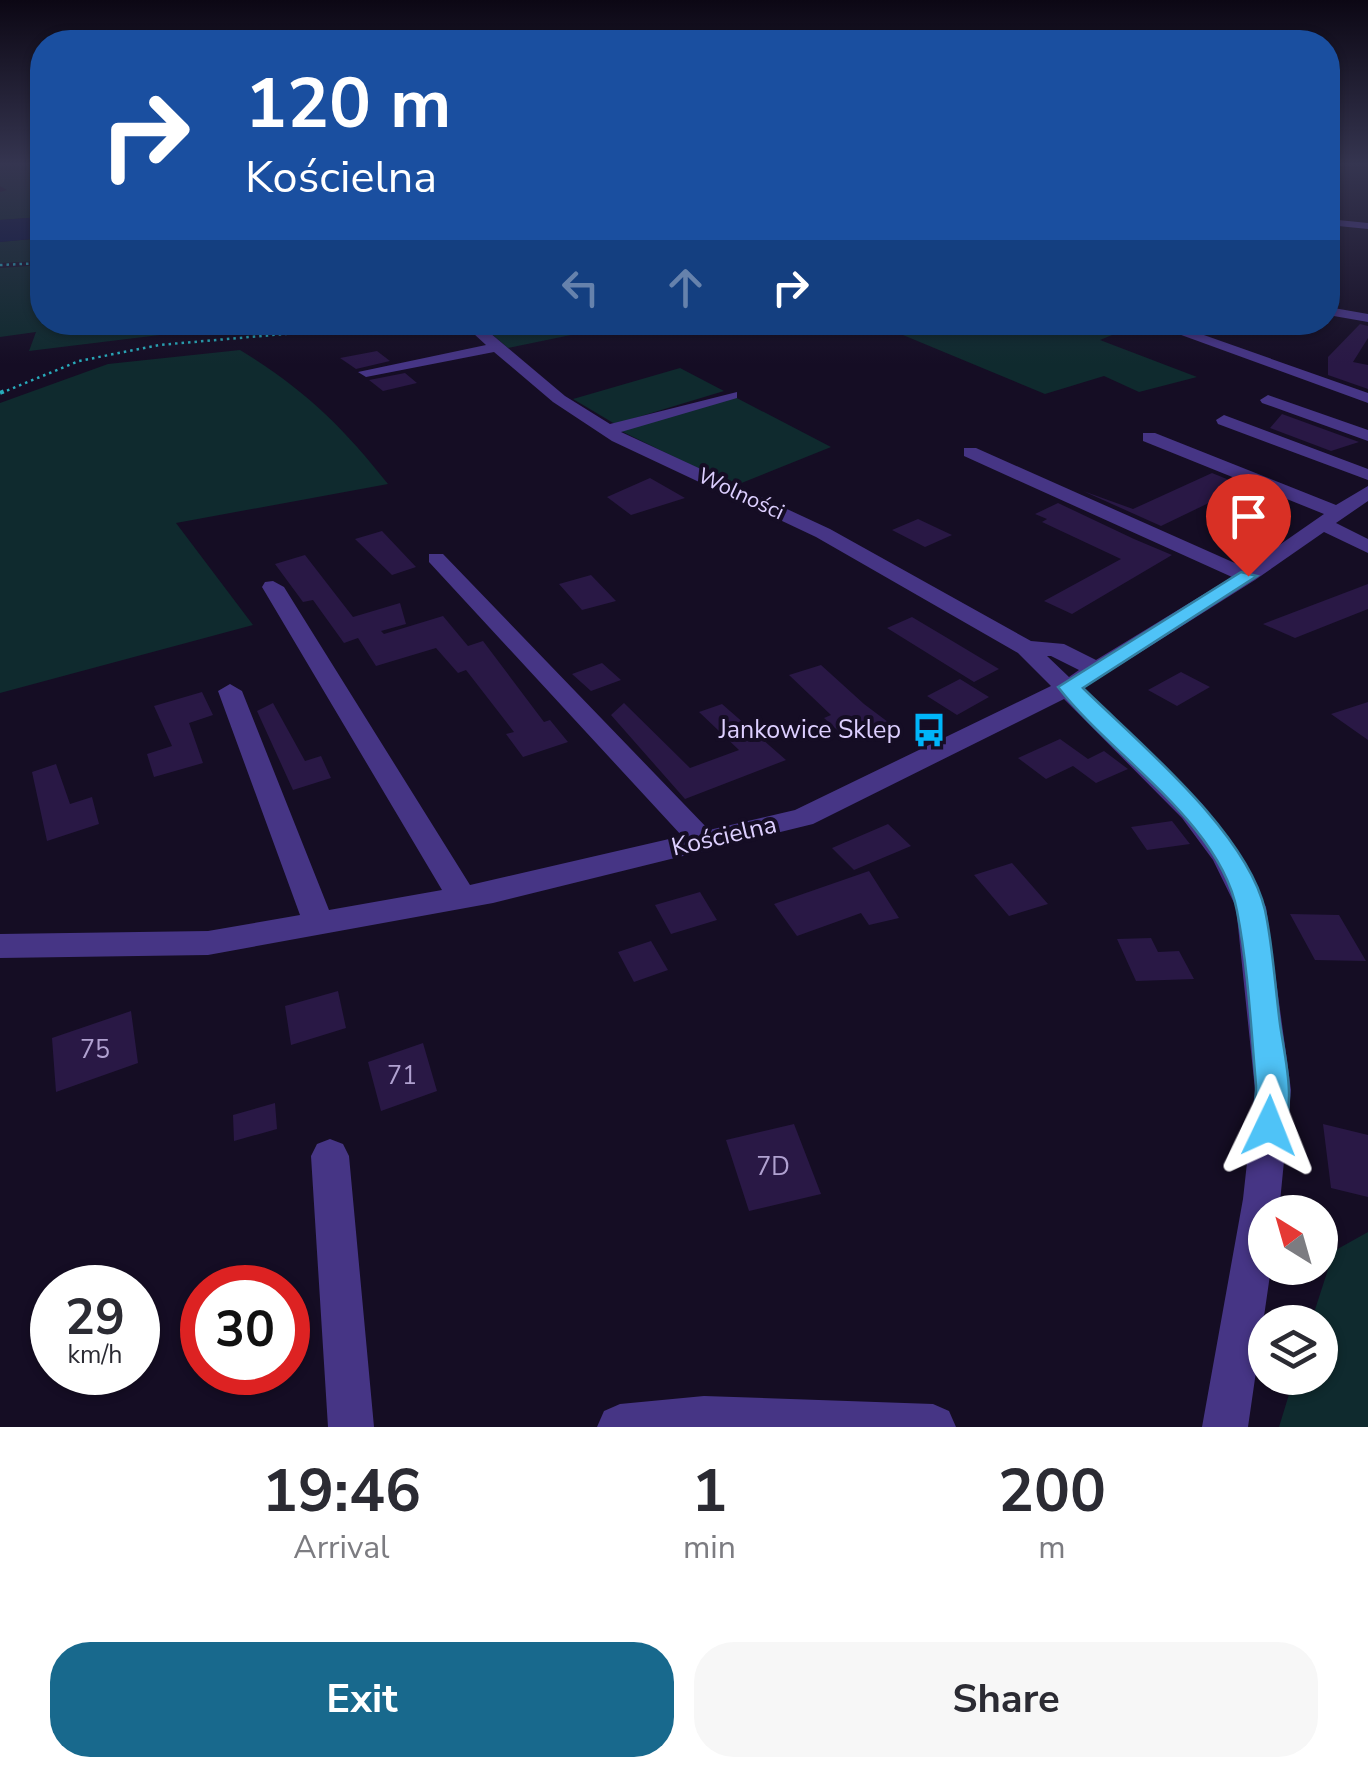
<!DOCTYPE html>
<html lang="en">
<head>
<meta charset="utf-8">
<style>
	:root { --surface:#fff; --page:#f7f7f7; --text:#2b2b33; --muted:#7c7c81; --accent:#18698d }
	body { margin:0; font-family:"Nunito Sans",sans-serif; background:var(--page); color:var(--text); height:100vh; display:flex; flex-direction:column; font-size:38px; white-space:nowrap }
	* { box-sizing:border-box; margin:0 }
	p { font-size:32px; color:var(--muted) }
	.icon { flex:none; width:55px; height:55px; fill:none; stroke:currentColor; stroke-width:2; stroke-linecap:round; stroke-linejoin:round }
	.map { position:relative; height:1427px; overflow:hidden }
	.details { display:flex; flex-direction:column; background:var(--surface); flex:1 }
	.details>* { flex:none }
	.guide { position:absolute; left:30px; top:30px; width:1310px; height:305px; border-radius:40px; box-shadow:0 2px 8px #0004; background:#1a4fa0; color:#fff; overflow:hidden }
	.needle { width:65px; rotate:323deg }
	.controls { position:absolute; left:1248px; top:1195px; display:grid; gap:20px }
	.controls a { display:grid; place-items:center; width:90px; height:90px; border-radius:50%; background:var(--surface); box-shadow:0 2px 8px #0004; font-size:50px }
	.speed { position:absolute; left:30px; top:1265px; display:flex; gap:20px; font-size:50px; font-weight:700; text-align:center }
	.speed>* { display:grid; place-content:center; width:130px; height:130px; border-radius:50%; background:var(--surface); box-shadow:0 2px 8px #0004; line-height:1 }
	.speed small { font-size:25px; font-weight:400 }
	.speed .limit { border:15px solid #d22; background:#fff; color:#111 }
	.pin { position:absolute; display:grid; place-items:center; width:85px; height:85px; color:#fff; margin:-102px -42px; border-radius:50% 50% 50% 0; rotate:-45deg; box-shadow:0 0 10px #0007 }
	.pin .icon { rotate:45deg }
	.me { position:absolute; width:110px; margin:-55px; rotate:2deg; stroke-linejoin:round; filter:drop-shadow(0 0 8px #0008) }
	.turn { display:flex; align-items:center; gap:35px; height:210px; padding:0 50px; font-size:45px }
	.turn .icon { width:130px; height:130px; stroke-width:2.5 }
	.turn b { display:block; font-size:70px; line-height:85px }
	.lanes { display:flex; align-items:center; height:95px; padding:0 50px; background:#0003; justify-content:center; gap:50px; direction:ltr }
	.lanes .off { opacity:.35 }
	.eta { display:flex; justify-content:space-evenly; align-items:center; height:170px; text-align:center }
	.eta b { font-size:60px; font-weight:700; line-height:70px }
	.action { display:flex; gap:20px; margin-top:auto; padding:20px 50px }
	.action a { flex:1; height:115px; border-radius:40px; background:var(--accent); color:#fff; font-size:40px; font-weight:700; line-height:115px; text-align:center }
	.action a+a { background:var(--page); color:var(--text) }
	.map>svg:first-child { display:block }
	.green { fill:#0f2a2e }
	.water { fill:#071242 }
	.building { fill:#291845 }
	.lines { fill:none; stroke-linecap:round; stroke-linejoin:round }
	.path-far1 { stroke:#28aaba; stroke-width:2.5; stroke-dasharray:2.5 4; stroke-linecap:butt }
	.path { stroke:#28aaba; stroke-width:4; stroke-dasharray:4 5; stroke-linecap:butt }
	.minor { fill:#463585; fill-rule:evenodd }
	.route { fill:#4fc3f7; stroke:#337fa1; stroke-width:2.5 }
	.labels { text-anchor:middle; dominant-baseline:central; stroke-width:8; stroke-linejoin:round; paint-order:stroke }
	.far-street-label { font-size:22px; fill:#ddcfff; stroke:#150d24 }
	.poi-label { font-size:25px; fill:#ddcfff; stroke:#150d24; text-anchor:end }
	.street-label { font-size:25px; fill:#ddcfff; stroke:#150d24 }
	.near-number-label { font-size:25px; fill:#b0a1d0 }
</style>
</head>
<body>
<div class="map">
<svg width="1368" height="1427" viewBox="0 0 1368 1427">
	<rect width="100%" height="100%" fill="#150d24"/>
	<path class="green" d="M0 164H42V217L0 220V192L7 190 0 186Z
		M42 238V261L0 263V242Z
		M42 265V322H222L225 327 29 351 36 332 0 337V268Z
		M479 323H629L508 348Z
		M874 323H1141L1100 340 1197 377 1139 392 1104 376 1045 394Z
		M240 350C304 389 342 426 388 484L176 523 253 625 0 693V403L108 364Z
		M680 368 724 391 615 424 573 399Z
		M731 395 831 447 734 486 621 431Z
		M1368 1232V1427H1279L1294 1378H1320V1322H1311L1334 1251Z"/>
	<path class="water" d="M42 217V238L0 242V220Z"/>
	<path class="building" d="M1360 324 1368 326V338L1353 362 1368 365V389L1328 375V357Z
		M377 351 390 361 356 369 340 358Z
		M405 373 417 383 383 391 369 380Z
		M1282 414 1359 442 1331 451 1270 428Z
		M1212 473 1244 486 1161 526 1083 491 1133 509Z
		M650 478 685 498 631 515 607 497Z
		M1058 503 1134 539 1172 555 1072 614 1044 601 1121 559 1042 522 1047 519 1035 514Z
		M918 519 952 535 925 547 892 530Z
		M382 531 416 567 392 575 355 539Z
		M305 555 353 617 400 603 406 624 381 631 384 634 443 616 468 646 483 641 544 722 550 720 568 742 523 757 506 734 514 732 466 670 458 673 436 648 376 666 358 638 344 643 313 600 303 602 275 564Z
		M591 575 616 601 582 610 559 584Z
		M1368 584V609L1295 638 1263 624Z
		M912 617 954 642 999 669 974 682 887 628Z
		M602 663 621 680 591 691 572 674Z
		M821 665 864 704 888 722 846 738 824 718 831 715 789 675Z
		M1181 672 1210 687 1177 706 1148 690Z
		M960 679 989 697 957 715 927 696Z
		M202 692 213 715 189 723 203 763 154 777 147 754 172 746 154 706Z
		M1368 702V740L1331 714Z
		M273 703 305 761 321 756 331 778 293 790 257 711Z
		M624 703 690 768 739 750 699 712 722 704 786 760 685 799 611 715Z
		M1060 739 1088 759 1104 751 1128 769 1096 783 1073 766 1046 779 1018 758Z
		M56 764 70 804 92 797 99 824 47 841 32 772Z
		M1172 821 1190 844 1147 850 1131 827Z
		M888 824 911 846 854 870 832 848Z
		M1012 863 1048 904 1009 916 974 875Z
		M869 871 899 918 869 925 861 913 797 936 774 904Z
		M700 892 717 920 671 934 655 905Z
		M1290 914 1339 915 1366 961 1315 960Z
		M1151 938 1158 952 1179 951 1194 979 1136 981 1117 939Z
		M651 941 668 970 634 982 618 952Z
		M338 991 346 1028 291 1045 285 1006Z
		M131 1011 138 1063 56 1092 52 1038Z
		M423 1043 437 1091 381 1111 368 1062Z
		M275 1103 277 1129 234 1141 233 1115Z
		M794 1124 821 1194 749 1211 726 1140Z
		M1323 1124 1368 1135V1197L1331 1188Z"/>
	<g class="lines">
		<path class="path-far1" d="M0 265 42 263
			M1 393 79 361 159 345 421 322"/>
		<path class="path" d="M0 393 7 390"/>
		<path class="minor" d="M1328 219 1368 223V229L1328 225Z
			M1328 307 1368 314V322L1328 315Z
			M461 322H477L565 396 610 424 737 392V398L621 432 830 529 1031 641 1064 644 1096 660 1232 577 964 456V448H976L1246 568 1324 514 1143 441V433H1155L1336 505 1368 486V501L1336 523 1368 539V553L1324 532 1255 580 1082 689 1202 804 1236 849 1266 907 1291 1090 1279 1212H1265V1268H1271L1248 1427H1202L1243 1199 1255 1090 1236 907 1213 860 1182 818 1064 699 813 824 493 903 208 955 0 958V934L208 931 300 915 218 691 230 684 242 691 329 910 442 890 262 587 265 582 273 581 284 587 470 885 682 836 429 562V554H443L709 830 795 810 1051 686 1018 653 816 537 612 441 553 402 494 352 366 377 358 372 486 345ZM1047 656H1051L1079 670 1069 677Z
			M1167 322 1368 393V403L1151 324Z
			M1268 395 1368 430V441L1262 403 1260 400Z
			M1224 415 1368 469V480L1218 424 1216 420Z
			M330 1139 343 1144 349 1156 374 1427H328L311 1156 317 1144Z
			M704 1396 933 1404 949 1411 956 1427H597L604 1411 620 1404Z"/>
	</g>
	<linearGradient id="sky" x2="0" y2="1"><stop stop-color="#0c0714"/><stop offset="0.45" stop-color="#353550"/><stop offset="1" stop-color="#353550" stop-opacity="0"/></linearGradient>
	<rect width="1368" height="364" fill="url(#sky)"/>
	<path class="route" d="M1241 572 1257 576 1083 688C1139 743 1247 832 1265 910 1273 947 1275 987 1280 1024 1285 1059 1297 1103 1281 1137L1269 1141 1257 1137C1249 1120 1257 1103 1256 1085 1251 1028 1248 967 1237 911 1220 822 1110 755 1058 687Z"/>
	<defs>
		<g id="bus-bare" transform="scale(2.7)"><path d="M-5-6H5V4H4V6H2V4H-2V6H-4V4H-5ZM-3.5-4V0h7V-4ZM-3.5 1.2v1.5H-2V1.2ZM2 1.2v1.5H3.5V1.2Z" fill="#00b5fa" stroke="#150d24" stroke-width="2.5" paint-order="stroke"/></g>
	</defs>
	<g fill-rule="evenodd">
		<use href="#bus-bare" x="929" y="730"/>
	</g>
	<g class="labels">
		<g class="far-street-label">
			<text transform="translate(741 494) rotate(25)">Wolności</text>
		</g>
		<g class="poi-label">
			<text x="901" y="730">Jankowice Sklep</text>
		</g>
		<g class="street-label">
			<text transform="translate(724 836) rotate(-13)">Kościelna</text>
		</g>
		<g class="near-number-label">
			<text x="95" y="1050">75</text>
			<text x="402" y="1076">71</text>
			<text x="773" y="1167">7D</text>
		</g>
	</g>
</svg>
<div class="controls">
<a><svg class="needle" viewBox="-14 -14 28 28"><path d="M0-13l5 13h-10z" fill="#e53935"/><path d="M0 13l5-13h-10z" fill="#7c7c81"/></svg></a>
<a><svg class="icon" aria-label="layers" viewBox="0 0 24 24"><path d="M12 4l9 5-9 5-9-5zM3 14l9 5 9-5"/></svg></a>
</div>
<div class="speed"><div>29<small>km/h</small></div><div class="limit">30</div></div>
<div class="pin" style="left:1248px;top:576px;background:#d93025"><svg class="icon" aria-label="arrive" viewBox="0 0 24 24"><path d="M6 21V4h12l-3 4 3 4H6"/></svg></div>
<svg class="me" style="left:1269px;top:1126px" viewBox="-20 -20 40 40"><path d="M0-17L14 15 0 8-14 15z" fill="#4fc3f7" stroke="#fff" stroke-width="4"/></svg>
<div class="guide">
<div class="turn"><svg class="icon" aria-label="right" viewBox="0 0 24 24"><path d="M7 20v-9h11M14 6l5 5-5 5"/></svg><div><b>120 m</b>Kościelna</div></div>
<div class="lanes"><svg class="icon off" aria-label="left" viewBox="0 0 24 24"><path d="M17 20v-9H6M10 6l-5 5 5 5"/></svg><svg class="icon off" aria-label="ahead" viewBox="0 0 24 24"><path d="M12 20V5M6 11l6-6 6 6"/></svg><svg class="icon" aria-label="right" viewBox="0 0 24 24"><path d="M7 20v-9h11M14 6l5 5-5 5"/></svg></div>
</div>
</div>
<section class="details">
<div class="eta">
<div><b>19:46</b><p>Arrival</p></div>
<div><b>1</b><p>min</p></div>
<div><b>200</b><p>m</p></div>
</div>
<div class="action"><a>Exit</a><a>Share</a></div>
</section>
</body>
</html>
